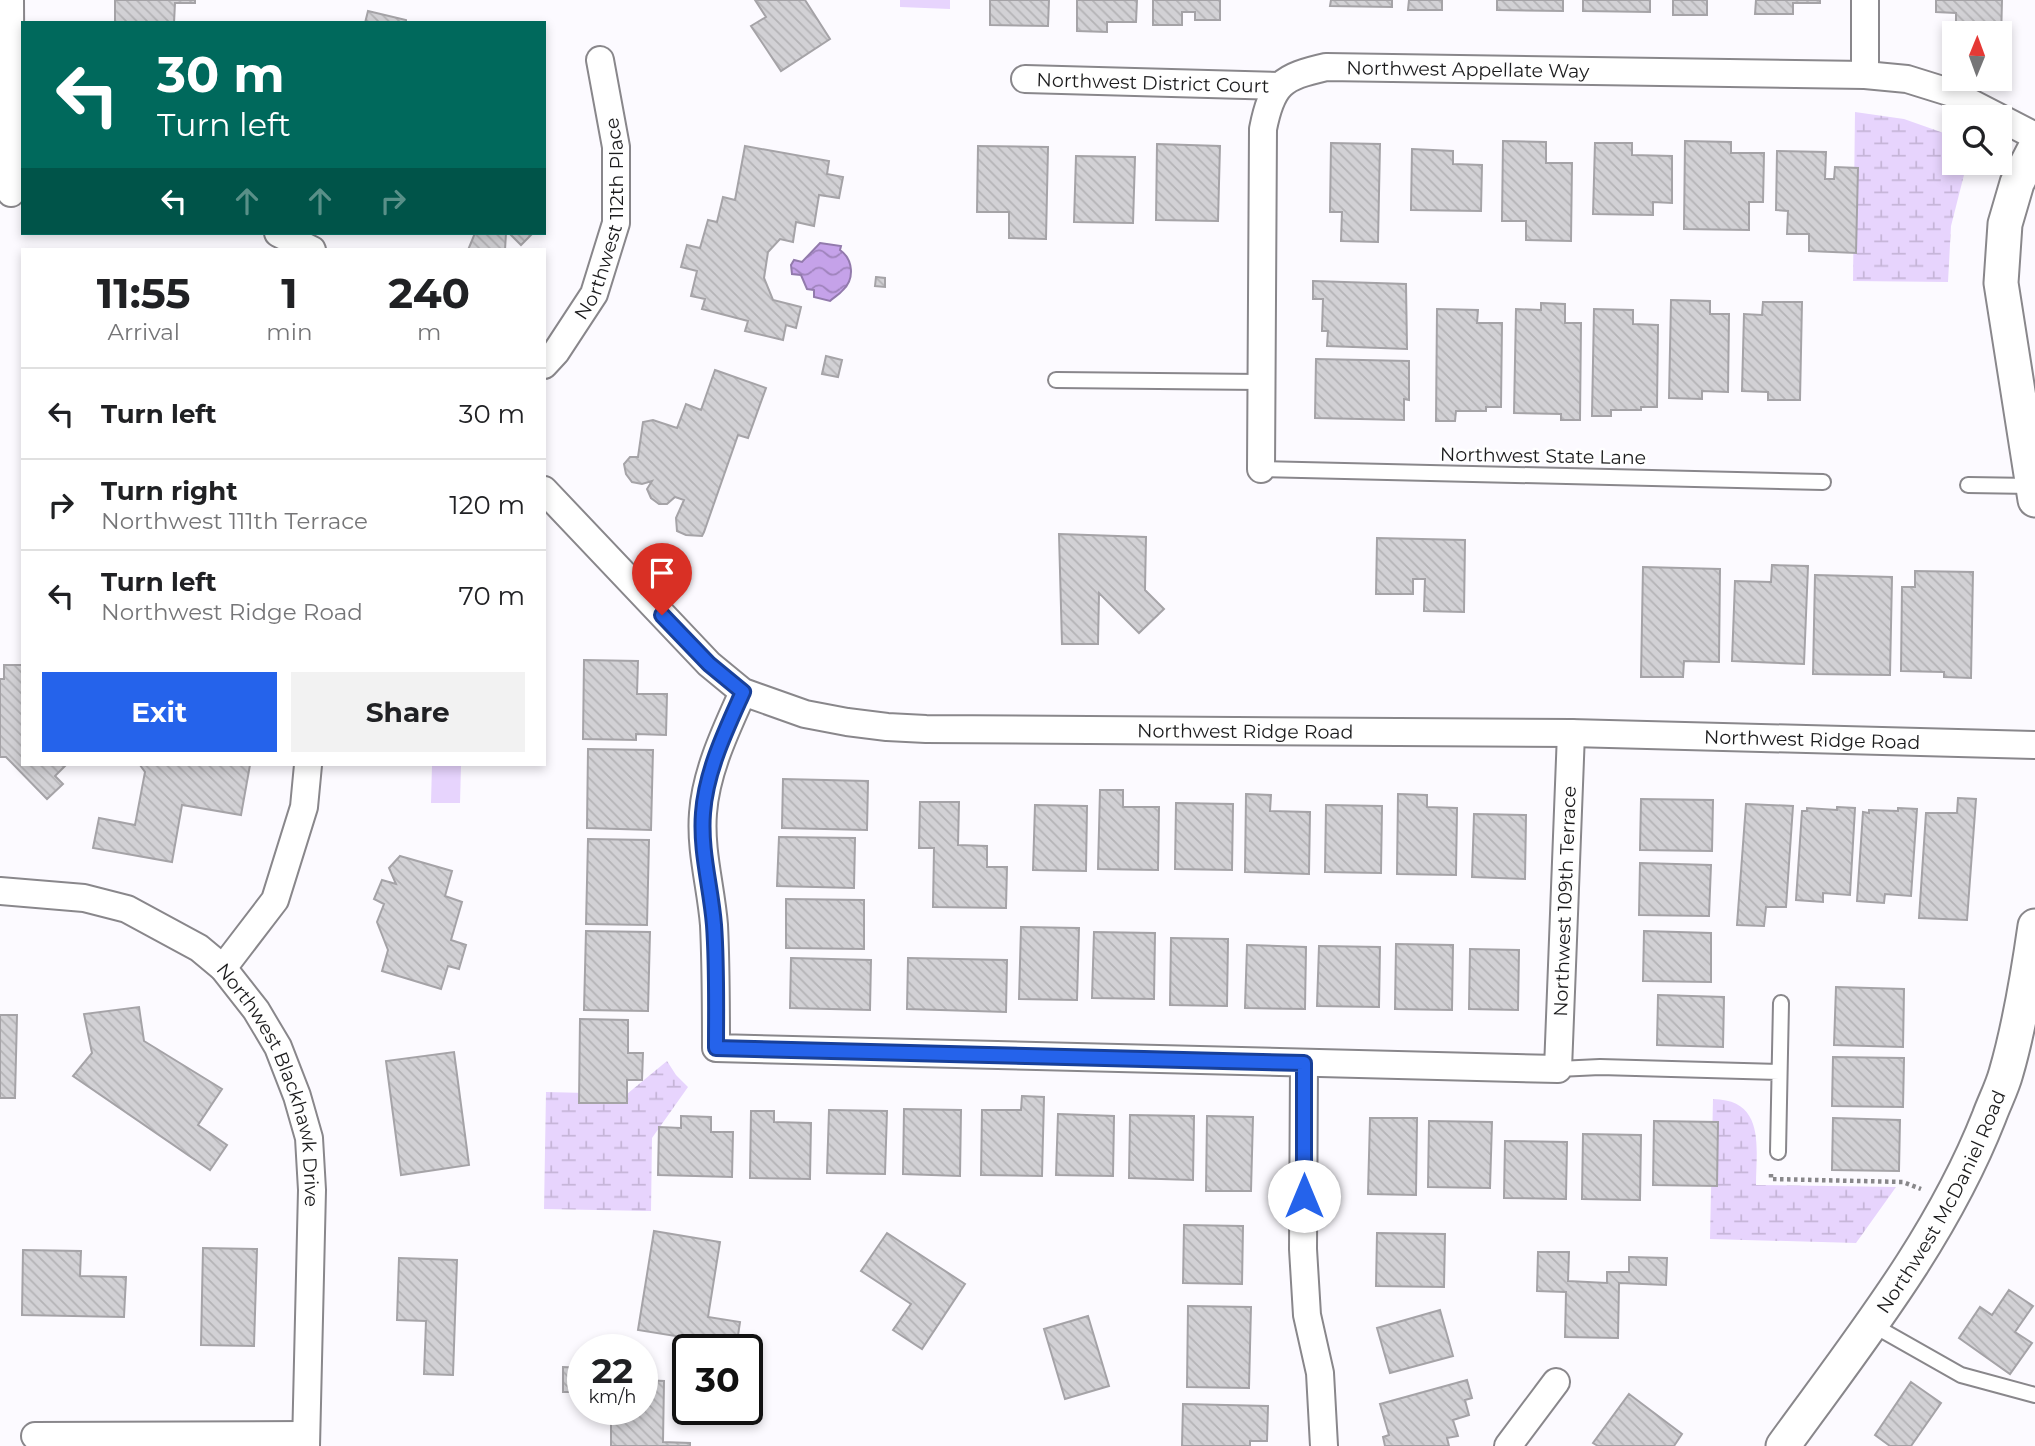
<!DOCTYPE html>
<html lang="en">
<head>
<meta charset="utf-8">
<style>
	:root { --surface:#fff; --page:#f2f2f2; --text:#202124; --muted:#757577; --line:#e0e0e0; --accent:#2563eb }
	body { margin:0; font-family:Montserrat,sans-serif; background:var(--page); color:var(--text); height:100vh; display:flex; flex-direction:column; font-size:26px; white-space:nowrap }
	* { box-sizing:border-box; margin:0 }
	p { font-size:23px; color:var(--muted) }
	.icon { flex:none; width:38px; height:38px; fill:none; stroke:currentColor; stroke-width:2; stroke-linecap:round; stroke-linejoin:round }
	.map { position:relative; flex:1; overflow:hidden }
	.side { position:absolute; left:21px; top:248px; width:525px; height:518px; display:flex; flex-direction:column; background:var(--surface); border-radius:0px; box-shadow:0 4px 10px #0003 }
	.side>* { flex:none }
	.guide { position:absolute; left:21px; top:21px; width:525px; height:214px; border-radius:0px; box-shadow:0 4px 10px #0003; background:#00695c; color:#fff; overflow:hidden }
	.needle { width:46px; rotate:1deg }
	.controls { position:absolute; left:1942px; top:21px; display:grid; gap:14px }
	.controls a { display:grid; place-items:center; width:70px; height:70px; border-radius:0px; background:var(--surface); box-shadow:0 4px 10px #0003; font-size:35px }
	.speed { position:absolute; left:567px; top:1334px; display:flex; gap:14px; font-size:35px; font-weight:700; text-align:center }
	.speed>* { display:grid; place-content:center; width:91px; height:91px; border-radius:50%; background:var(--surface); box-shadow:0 4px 10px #0003; line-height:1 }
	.speed small { font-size:18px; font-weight:400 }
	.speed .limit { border:4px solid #111; border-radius:10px; background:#fff; color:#111 }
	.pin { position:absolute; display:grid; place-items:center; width:60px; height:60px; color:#fff; margin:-72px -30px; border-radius:50% 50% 50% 0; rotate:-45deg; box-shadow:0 0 7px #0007 }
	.pin .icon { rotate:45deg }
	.me { position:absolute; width:77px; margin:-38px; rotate:0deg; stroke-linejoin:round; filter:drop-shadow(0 0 5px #0008) }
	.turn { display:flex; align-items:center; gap:24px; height:147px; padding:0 21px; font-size:32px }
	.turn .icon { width:91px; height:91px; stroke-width:2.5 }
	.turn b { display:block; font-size:49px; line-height:60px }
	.lanes { display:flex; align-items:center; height:66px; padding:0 21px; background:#0003; justify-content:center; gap:35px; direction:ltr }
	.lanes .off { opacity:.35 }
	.eta { display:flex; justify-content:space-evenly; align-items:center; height:119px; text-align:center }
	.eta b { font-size:42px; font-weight:700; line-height:49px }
	.button { display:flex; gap:14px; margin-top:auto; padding:14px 21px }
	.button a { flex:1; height:80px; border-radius:0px; background:var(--accent); color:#fff; font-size:28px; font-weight:700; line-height:80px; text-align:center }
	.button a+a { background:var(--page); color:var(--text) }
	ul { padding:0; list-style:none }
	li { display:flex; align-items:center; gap:21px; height:91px; padding:0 21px; border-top:2px solid var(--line) }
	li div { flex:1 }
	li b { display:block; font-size:26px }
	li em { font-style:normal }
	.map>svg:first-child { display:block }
	.green { fill:#e7d4fd }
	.wetland { fill:url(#wetland-marsh) }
	.water { fill:url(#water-waves); stroke:#927aac; stroke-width:2 }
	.building { fill:url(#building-back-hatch); stroke:#a5a3a7; stroke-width:2 }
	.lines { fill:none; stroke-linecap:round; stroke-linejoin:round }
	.service-casing { stroke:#89878b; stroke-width:18 }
	.minor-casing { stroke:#89878b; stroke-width:30 }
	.tertiary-casing { stroke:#89878b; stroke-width:37 }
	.path { stroke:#88878a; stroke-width:4.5; stroke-dasharray:3.5 3.5; stroke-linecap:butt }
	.service { stroke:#fff; stroke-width:14 }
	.minor { stroke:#fff; stroke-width:26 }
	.tertiary { stroke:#fff; stroke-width:33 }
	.route-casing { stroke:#184099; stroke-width:18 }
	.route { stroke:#2563eb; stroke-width:12 }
	.labels { text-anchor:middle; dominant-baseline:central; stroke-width:5; stroke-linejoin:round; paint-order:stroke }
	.street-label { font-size:19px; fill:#1c1c1d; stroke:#fff }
</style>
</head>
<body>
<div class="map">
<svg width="2035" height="1446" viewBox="0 0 2035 1446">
	<defs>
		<pattern id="wetland-marsh" width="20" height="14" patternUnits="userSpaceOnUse" patternTransform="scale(1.75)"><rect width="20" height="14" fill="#e7d4fd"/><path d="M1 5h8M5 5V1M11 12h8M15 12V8" fill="none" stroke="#c6b5d8"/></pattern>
		<pattern id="water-waves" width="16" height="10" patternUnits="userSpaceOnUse" patternTransform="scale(1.75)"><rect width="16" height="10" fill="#c5a2e9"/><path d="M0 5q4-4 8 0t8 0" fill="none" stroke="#9f83bc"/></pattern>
		<pattern id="building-back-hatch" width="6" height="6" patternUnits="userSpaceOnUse" patternTransform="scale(1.75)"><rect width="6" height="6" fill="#d2d1d5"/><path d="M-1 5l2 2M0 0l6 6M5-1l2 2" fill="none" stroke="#b4b3b6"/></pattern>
	</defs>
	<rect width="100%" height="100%" fill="#fcfaff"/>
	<path class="green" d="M900 0H950V9L900 7Z
		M432 765H461L460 803H431Z"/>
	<path class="wetland" d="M1855 112 1904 119 1955 137V163H1967L1951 226 1948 282 1853 281Z
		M667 1061 676 1075 688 1087 652 1138 651 1211 544 1209 546 1092 627 1094Z
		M1713 1099C1766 1100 1756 1148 1756 1185L1896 1187 1856 1243 1710 1239Z"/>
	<path class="water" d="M820 243 841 246 840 250C853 259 855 279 843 290 839 295 834 297 830 301L814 297V290L807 289 801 275 792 274 791 265 794 260 802 262Z"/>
	<path class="building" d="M115 0H195V3H175L174 23H115Z
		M755 0H805L830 39 781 71 751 26 766 17Z
		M990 0H1049L1048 26 990 25Z
		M1077 0H1137L1136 22H1107V32L1077 31Z
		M1153 0H1220V20H1195V12H1182V25H1153Z
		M1331 0H1392V7L1330 6Z
		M1409 0H1442V10H1408Z
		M1497 0H1563V11L1497 10Z
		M1583 0H1650V12L1583 11Z
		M1673 0H1707V15H1673Z
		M1756 0H1820V3H1793V14H1755Z
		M1936 0H2002L2001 41 2000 33H1956V13L1936 12Z
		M368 11 406 20V23H365Z
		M1503 141 1546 142V163H1572L1571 241 1526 240V221H1502Z
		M1685 141 1731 142V153H1764L1763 202H1749V230L1684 229Z
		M1331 143 1380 144 1378 242 1341 241 1342 212H1330Z
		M1595 143H1632V155L1672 156V203L1653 202V215L1593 214Z
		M1157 144 1220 146 1218 221 1156 220Z
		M745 146 829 161 827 174 843 177 839 198 819 195 814 226 796 222 793 242 780 239 768 252 764 278 773 300 801 307 796 328 786 325 783 340 745 331 748 321 702 309 705 299 691 296 697 271 681 267 687 245 700 248 708 220 717 222 723 197 735 200Z
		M978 146 1048 147 1046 239 1009 238V212H977Z
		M1412 149 1453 151V164L1482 165 1481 211 1411 210Z
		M1777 151 1826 152 1825 179H1834L1835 167 1858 168 1856 253 1809 251V234H1787L1788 211 1776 210Z
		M1076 156 1135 157 1133 223 1074 222Z
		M475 233H506L505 250H468Z
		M509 233H533L521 245Z
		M876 277 885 278V287L875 286Z
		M1313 281 1406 284 1407 349 1327 346 1328 331H1322L1323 299H1313Z
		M1671 300 1710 301V314H1729L1728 392 1702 391V399L1669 398Z
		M1763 302H1802L1800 400H1768V392L1742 391 1744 314 1762 315Z
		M1541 303 1565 304V323H1581L1580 420H1561V414L1514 413 1516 309 1541 310Z
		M1437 309 1478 310 1477 323H1502L1501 407H1486V411H1456L1455 421H1436Z
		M1594 309 1633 310V324L1658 325 1657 407H1641V410H1611V416H1592Z
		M826 356 842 360 838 377 822 374Z
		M1316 359 1409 361V400L1404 399V420L1315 418Z
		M715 370 766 388 748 438 738 435 704 532 702 536 686 535 677 531 676 518 684 500 675 497 667 504H659L651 498 647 489 652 481 642 484 632 482 626 474 624 464 630 457H638L643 422 653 420 677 428 686 404 701 410Z
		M1059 534 1146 537 1145 590 1164 609 1139 633 1099 593 1098 644H1062Z
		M1377 538 1465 540 1464 612 1424 611 1425 579H1413V594H1376Z
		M1772 565 1808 566 1804 664 1732 661 1735 581 1771 582Z
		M1643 567 1720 569 1719 662 1684 661 1683 677H1641Z
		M1915 571 1973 572 1971 678 1944 677V672L1901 671 1902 587H1915Z
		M1815 575 1892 577 1890 675 1813 674Z
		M584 660 638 661 637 694H667L666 735 636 734V740L583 739Z
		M4 665H23V765H66L55 776 63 784 47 799 6 757H0V679H4Z
		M588 749 653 750 651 830 587 828Z
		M140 765H250L241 815 182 805 172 862 93 848 99 818 135 825 145 772Z
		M783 779 868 781 867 830 782 828Z
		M1100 790H1123V807H1159L1158 870 1098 869Z
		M1246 794 1271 795 1270 811 1310 812 1309 874 1245 872Z
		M1398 794 1427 795V807L1457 808 1456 875 1397 874Z
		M1958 798 1976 799 1967 920 1919 918 1926 813H1957Z
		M1641 799 1713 800 1712 851 1640 850Z
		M920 802H959L958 845 987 846V867H1007L1006 908 933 907 934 848H919Z
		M1176 803 1233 804 1232 870 1175 869Z
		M1746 804 1793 806 1786 907H1766L1764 926 1737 925Z
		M1035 805 1087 806 1086 871 1033 870Z
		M1326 805 1382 806 1381 873 1325 872Z
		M1837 807 1855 808 1850 895 1823 893V902L1796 900 1802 811H1807V808L1837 810Z
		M1898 808 1917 809 1911 896 1885 894 1884 903 1857 901 1863 812 1869 813V810L1898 811Z
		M1474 814 1526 815 1525 879 1472 877Z
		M779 837 855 838 854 888 777 886Z
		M588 839 649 840 647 925 586 924Z
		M400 856 452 871 445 896 462 902 451 940 466 945 459 969 448 966 441 989 382 971 388 950 377 922 384 904 374 899 382 880 396 884 389 868Z
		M1640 863 1711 865 1709 916 1639 915Z
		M786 899 864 900V949L786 948Z
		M1021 927 1079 928 1077 1000 1019 999Z
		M586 931 650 932 648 1011 584 1010Z
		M1644 931 1711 933V982L1643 981Z
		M1094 932 1155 933 1154 999 1092 998Z
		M1171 938 1228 939 1227 1006 1170 1005Z
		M1396 944 1453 945 1452 1010 1395 1009Z
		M1247 945 1306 947 1305 1009 1245 1008Z
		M1319 946 1380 947 1379 1007 1317 1006Z
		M1470 949 1519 950 1518 1010 1469 1009Z
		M791 958 871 960 870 1010 790 1008Z
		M908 958 1007 960 1006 1012 907 1009Z
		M1836 987 1904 989 1903 1047 1834 1045Z
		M1658 995 1724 997 1723 1047 1657 1045Z
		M139 1007 144 1041 222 1089 198 1125 227 1145 210 1170 73 1076 92 1053 84 1014Z
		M0 1015H17L15 1098H0Z
		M580 1019 628 1020V1053H643L642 1080H627V1103H579Z
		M454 1052 469 1165 401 1175 386 1061Z
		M1833 1057 1904 1058 1903 1107 1832 1106Z
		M1022 1096 1044 1097 1042 1176 981 1175 982 1110H1021Z
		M904 1109 961 1110 960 1176 903 1174Z
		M829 1110 887 1111 885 1174 827 1173Z
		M751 1111H774V1122L811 1123 810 1179 750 1178Z
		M1058 1114 1114 1116 1113 1176 1056 1175Z
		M1130 1115 1194 1116 1193 1180 1129 1178Z
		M681 1116 711 1117V1132H733L732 1177 658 1175 659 1127 681 1128Z
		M1207 1116 1253 1117 1251 1191H1206Z
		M1370 1118H1417L1416 1195 1368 1194Z
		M1833 1118 1900 1120 1899 1171 1832 1170Z
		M1429 1121 1492 1122 1490 1188 1428 1187Z
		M1654 1121 1718 1122 1717 1186 1653 1185Z
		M1583 1134 1641 1135 1640 1200 1582 1199Z
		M1505 1141 1567 1142 1566 1199 1504 1198Z
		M1184 1225 1243 1226 1242 1284 1183 1283Z
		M654 1231 720 1242 708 1317 740 1322 736 1349H688V1356H685L688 1338 638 1330Z
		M887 1233 965 1284 922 1349 893 1330 911 1304 861 1271Z
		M1377 1233 1445 1234 1444 1287 1376 1286Z
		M203 1248 257 1249 254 1346 201 1345Z
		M23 1250 81 1251 80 1276 126 1277 124 1317 22 1315Z
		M1538 1252H1569L1568 1281 1607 1283V1272H1629V1257L1667 1258 1666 1285 1619 1283 1618 1338 1565 1337 1566 1292 1537 1291Z
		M399 1258 457 1260 453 1375 424 1374 426 1321 397 1320Z
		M2009 1290 2033 1306 2015 1332 2032 1343 2010 1374 1959 1338 1980 1307 1992 1315Z
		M1188 1306 1251 1307 1249 1388 1187 1387Z
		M1440 1310 1453 1356 1390 1373 1377 1328Z
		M1088 1316 1109 1386 1065 1399 1044 1329Z
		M563 1367 583 1368V1392H563Z
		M642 1380 664 1381 663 1442 690 1443V1446H611V1409H642Z
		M1467 1380 1472 1398 1465 1400 1469 1415 1453 1420 1458 1436 1447 1438 1449 1446H1385L1383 1437 1389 1435 1380 1404Z
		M1911 1382 1941 1403 1911 1446H1890L1875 1435Z
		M1629 1394 1682 1434 1674 1446H1598L1593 1443Z
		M1183 1404 1268 1406 1267 1441H1250V1446H1182Z"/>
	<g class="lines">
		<g class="service-casing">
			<path id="service" d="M1056 380 1261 382
				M1261 469 1823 482
				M1968 485 2032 486
				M1558 1069 1600 1067 1779 1072
				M1778 1152 1781 1003
				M1871 1324 1961 1375 2035 1395"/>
		</g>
		<g class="minor-casing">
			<g id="minor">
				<path d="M10 0 11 193"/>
				<path d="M1865 0V75"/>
				<path id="s1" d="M1025 79 1279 86"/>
				<path d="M278 233 312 250"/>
				<path id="s2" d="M544 365 556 352 594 294 616 223V147L600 60"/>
				<path id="s3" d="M1261 469 1263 129C1272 84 1282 77 1326 67L1865 75 1907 79 1952 93 2035 136"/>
				<path id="s4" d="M544 490 709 664 743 692 805 714 847 722 887 727 926 729 1571 733 2035 745"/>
				<path id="s5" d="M743 692C726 730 706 771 703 813 700 851 711 887 714 925 716 966 716 1007 716 1048L1558 1069 1571 733"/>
				<path id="s6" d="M0 891 84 898 127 909 199 948 223 968 256 1010 278 1047 297 1096 309 1138 312 1190 306 1446"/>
				<path d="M223 968 275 900 304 807 308 765"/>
				<path d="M1304 1063 1303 1249 1307 1315 1320 1373 1324 1446"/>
				<path d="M35 1436 306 1435"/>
				<path d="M1508 1446 1556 1382"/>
			</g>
		</g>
		<g class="tertiary-casing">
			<g id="tertiary">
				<path d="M2035 148 2017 183 2005 224 2001 283 2035 500"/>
				<path id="s7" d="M1783 1446C1859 1341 1941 1239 1989 1117 1994 1103 2002 1088 2006 1073 2020 1025 2028 975 2035 926"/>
			</g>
		</g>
		<path class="path" d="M1771 1174V1179L1903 1182 1921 1189"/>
		<use href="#service" class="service"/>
		<use href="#minor" class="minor"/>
		<use href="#tertiary" class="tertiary"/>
	</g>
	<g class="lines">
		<g class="route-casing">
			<path id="route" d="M662 615 709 664 743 692C726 730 706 771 703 813 700 851 711 887 714 925 717 966 716 1007 716 1048L1304 1063V1196"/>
		</g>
		<use href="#route" class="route"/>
	</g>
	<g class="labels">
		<g class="street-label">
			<text stroke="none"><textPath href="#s3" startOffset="579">Northwest Appellate Way</textPath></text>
			<text stroke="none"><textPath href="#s1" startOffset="128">Northwest District Court</textPath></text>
			<text stroke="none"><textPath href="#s2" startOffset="163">Northwest 112th Place</textPath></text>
			<text transform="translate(1543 456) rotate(1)">Northwest State Lane</text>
			<text stroke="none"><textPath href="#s4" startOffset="791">Northwest Ridge Road</textPath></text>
			<text stroke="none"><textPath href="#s4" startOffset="1358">Northwest Ridge Road</textPath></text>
			<text stroke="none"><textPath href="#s5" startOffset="1374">Northwest 109th Terrace</textPath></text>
			<text stroke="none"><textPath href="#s6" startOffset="371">Northwest Blackhawk Drive</textPath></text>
			<text stroke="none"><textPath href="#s7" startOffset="292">Northwest McDaniel Road</textPath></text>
		</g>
	</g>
</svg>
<div class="controls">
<a><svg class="needle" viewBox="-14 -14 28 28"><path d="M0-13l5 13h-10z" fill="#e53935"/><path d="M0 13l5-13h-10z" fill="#757577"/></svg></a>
<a><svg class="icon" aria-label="search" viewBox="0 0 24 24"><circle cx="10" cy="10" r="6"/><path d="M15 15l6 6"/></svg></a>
</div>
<div class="speed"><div>22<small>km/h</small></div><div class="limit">30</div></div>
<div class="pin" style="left:662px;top:615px;background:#d93025"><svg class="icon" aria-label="arrive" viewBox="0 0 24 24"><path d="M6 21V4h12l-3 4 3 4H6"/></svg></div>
<svg class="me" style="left:1304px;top:1196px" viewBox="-20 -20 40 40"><circle r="19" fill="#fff"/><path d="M0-13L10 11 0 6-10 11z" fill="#2563eb"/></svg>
<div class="guide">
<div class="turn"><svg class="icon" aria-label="left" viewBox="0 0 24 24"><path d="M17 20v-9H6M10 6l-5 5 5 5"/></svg><div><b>30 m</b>Turn left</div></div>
<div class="lanes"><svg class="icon" aria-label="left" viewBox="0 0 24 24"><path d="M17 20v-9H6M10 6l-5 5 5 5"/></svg><svg class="icon off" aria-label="ahead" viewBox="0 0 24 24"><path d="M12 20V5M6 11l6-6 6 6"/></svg><svg class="icon off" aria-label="ahead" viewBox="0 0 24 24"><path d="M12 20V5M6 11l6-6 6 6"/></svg><svg class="icon off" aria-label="right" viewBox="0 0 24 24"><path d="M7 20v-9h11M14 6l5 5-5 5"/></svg></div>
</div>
<section class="side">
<div class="eta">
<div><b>11:55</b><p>Arrival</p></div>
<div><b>1</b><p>min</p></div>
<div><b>240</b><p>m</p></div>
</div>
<ul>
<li><svg class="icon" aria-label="left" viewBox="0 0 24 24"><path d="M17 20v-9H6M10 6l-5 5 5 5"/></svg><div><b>Turn left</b></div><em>30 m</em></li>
<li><svg class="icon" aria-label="right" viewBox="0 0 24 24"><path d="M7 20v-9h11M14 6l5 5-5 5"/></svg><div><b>Turn right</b><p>Northwest 111th Terrace</p></div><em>120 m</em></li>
<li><svg class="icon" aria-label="left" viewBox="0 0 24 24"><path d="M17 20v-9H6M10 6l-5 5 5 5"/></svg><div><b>Turn left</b><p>Northwest Ridge Road</p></div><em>70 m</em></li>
</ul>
<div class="button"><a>Exit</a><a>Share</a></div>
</section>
</div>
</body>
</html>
